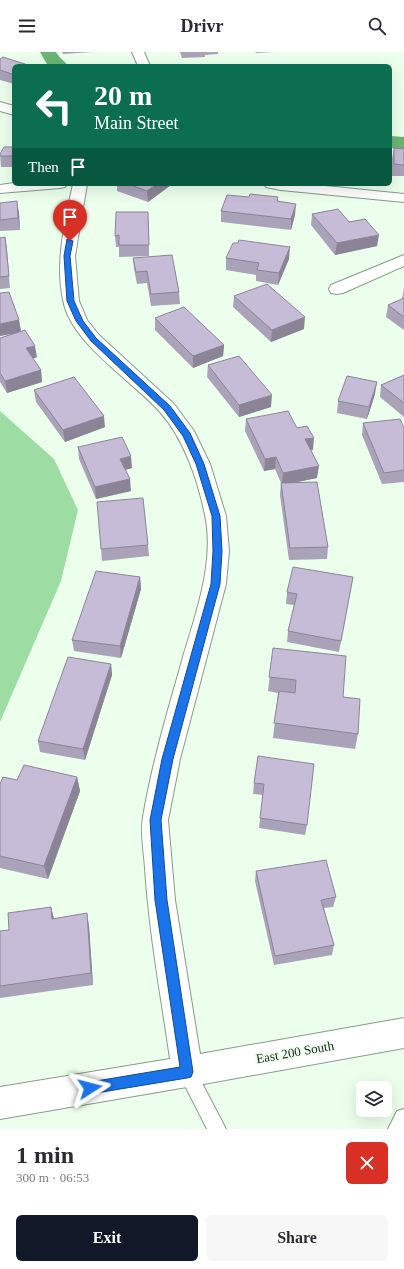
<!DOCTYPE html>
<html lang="en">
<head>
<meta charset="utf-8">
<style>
	:root { --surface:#fff; --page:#f7f7f7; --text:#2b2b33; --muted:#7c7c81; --accent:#111827 }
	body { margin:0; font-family:"Times New Roman",serif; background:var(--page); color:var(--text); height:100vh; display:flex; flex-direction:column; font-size:15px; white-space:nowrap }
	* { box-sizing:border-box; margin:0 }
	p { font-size:13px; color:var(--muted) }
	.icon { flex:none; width:22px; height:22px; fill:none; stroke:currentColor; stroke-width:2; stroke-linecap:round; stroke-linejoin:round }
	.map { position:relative; height:1077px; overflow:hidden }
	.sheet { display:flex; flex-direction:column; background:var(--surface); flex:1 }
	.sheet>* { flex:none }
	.hud { position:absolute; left:12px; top:12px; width:380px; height:122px; border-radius:6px; box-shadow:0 4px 16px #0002; background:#0b6e4f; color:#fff; overflow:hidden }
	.tools { position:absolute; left:356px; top:1029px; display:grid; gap:8px }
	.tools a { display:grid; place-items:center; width:36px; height:36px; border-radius:6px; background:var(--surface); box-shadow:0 4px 16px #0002; font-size:20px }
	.pin { position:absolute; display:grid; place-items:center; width:34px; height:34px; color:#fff; margin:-41px -17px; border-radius:50% 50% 50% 0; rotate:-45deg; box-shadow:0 0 4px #0007 }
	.pin .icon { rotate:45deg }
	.me { position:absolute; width:44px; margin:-22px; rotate:81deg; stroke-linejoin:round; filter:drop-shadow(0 0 3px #0008) }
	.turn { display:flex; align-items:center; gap:14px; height:84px; padding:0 16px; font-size:18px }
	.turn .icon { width:52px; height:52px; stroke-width:2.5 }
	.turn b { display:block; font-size:28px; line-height:34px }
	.then { display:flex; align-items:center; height:38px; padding:0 16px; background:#0003; gap:8px; font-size:15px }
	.round { display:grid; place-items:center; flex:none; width:42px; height:42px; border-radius:6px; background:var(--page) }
	.summary { display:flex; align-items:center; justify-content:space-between; height:68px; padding:0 16px }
	h1 { font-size:24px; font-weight:700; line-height:30px }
	.cta { display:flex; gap:8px; margin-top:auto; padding:8px 16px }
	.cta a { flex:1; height:46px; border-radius:6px; background:var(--accent); color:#fff; font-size:16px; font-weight:700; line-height:46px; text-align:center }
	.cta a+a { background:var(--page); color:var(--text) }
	header { display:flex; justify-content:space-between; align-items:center; height:52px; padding:0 16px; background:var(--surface); font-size:18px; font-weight:700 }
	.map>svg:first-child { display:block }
	.green { fill:#9ddda3 }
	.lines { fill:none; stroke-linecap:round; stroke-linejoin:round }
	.canal { fill:#6ab573; fill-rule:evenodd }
	.service-casing { stroke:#869c87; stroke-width:2 }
	.minor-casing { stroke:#869c87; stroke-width:2 }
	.tertiary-casing { stroke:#869c87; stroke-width:2 }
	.service { fill:#fff; fill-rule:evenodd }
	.minor { fill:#fff; fill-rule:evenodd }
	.tertiary { fill:#fff; fill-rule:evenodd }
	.wall { fill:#aaa2b9 }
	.shaded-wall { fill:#8b8496 }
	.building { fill:#c6bcd7; stroke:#8b8496 }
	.route { fill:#1a73e8; stroke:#114b97 }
	.labels { text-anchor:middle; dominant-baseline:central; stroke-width:3.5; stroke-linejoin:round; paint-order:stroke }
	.near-street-label { font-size:13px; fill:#1b231b; stroke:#ecffed }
</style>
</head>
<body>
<header><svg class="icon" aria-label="menu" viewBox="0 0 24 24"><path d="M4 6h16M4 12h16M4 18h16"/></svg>Drivr<svg class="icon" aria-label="search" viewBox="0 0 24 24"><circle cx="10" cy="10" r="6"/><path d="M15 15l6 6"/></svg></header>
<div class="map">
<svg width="404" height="1077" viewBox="0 0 404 1077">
	<rect width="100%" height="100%" fill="#ecffed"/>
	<path class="green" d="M0 359 54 407 78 458 61 529 0 670Z"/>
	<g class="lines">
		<path class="canal" d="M40 0H56C60 7 64 8 68 14H48Z
			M390 84 404 85V97L390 96Z"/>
		<g class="service-casing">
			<path id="service" d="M187 1011 193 1014 226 1077H207L178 1020 181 1014Z
				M404 1057V1077H388L397 1059Z"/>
		</g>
		<g class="minor-casing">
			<path id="minor" d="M0 50 14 54V63L0 59Z
				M14 131V132H67L65 135 60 136 0 141V133Z
				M264 132H306L404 142V150L281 138 266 135Z
				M404 203V214L343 241 337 242 331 241 329 237 331 233Z"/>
		</g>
		<g class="tertiary-casing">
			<path id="tertiary" d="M132 0H144L150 14H138Z
				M73 132H87L75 204 79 249 87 268 99 283 174 352 194 379 210 412 226 464 229 499 226 532 180 707 168 768 175 848 200 1002 404 966V996L187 1035 0 1067V1035L170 1007C161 944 149 880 145 816 144 800 140 781 143 765 152 711 168 658 183 605 196 561 215 509 205 463 198 428 184 387 160 360 132 328 71 292 63 248 55 209 65 170 73 132Z"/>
		</g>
		<use href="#service" class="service"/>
		<use href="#minor" class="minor"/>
		<use href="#tertiary" class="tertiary"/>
	</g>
	<path class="wall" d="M62 0H93L63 2Z
		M180 0H218V2L205 3V5L182 6Z
		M255 0H274L256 1Z
		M0 7 28 13 29 14H14V32L0 28Z
		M14 95V115H1L0 102Z
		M394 96 404 97V124H392V107Z
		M117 132H171V133L148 150 117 139Z
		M249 145H278V150L295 163 291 178 221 170V159Z
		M0 151 19 161 20 178 0 179Z
		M312 162 349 170 377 194 335 203 311 173Z
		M149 171V204L119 205V195H116L115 184Z
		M5 185 10 236 0 237V186Z
		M133 206 179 240 180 252 151 254 147 231 137 232 134 217Z
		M226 206 289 207 278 233 256 229V223L226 218Z
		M404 236V278L386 265 388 253 402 247Z
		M0 241 19 268 21 279 37 305 33 307 41 318 42 330 7 341 0 330V286L14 281 0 284Z
		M234 244 304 277 271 290 233 255Z
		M155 266 224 293 223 304 193 316 155 278Z
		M208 313 271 355 239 365 207 325Z
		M404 323V365L380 345 381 333Z
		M34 338 105 375 65 390 36 350Z
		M375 342 367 367 337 361 338 349Z
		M246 367 297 376 313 398H311L317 426 297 430 328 495 327 507 289 508 280 443 281 431 275 417 264 419 245 379Z
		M363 371 404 376V430L382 432 362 383Z
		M78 395 132 416 125 418 131 439 96 447 79 407Z
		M148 493 149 504 102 509 101 497Z
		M140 525 141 537 121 606 74 599 72 588Z
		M353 525 339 600 287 590 288 579 294 553 286 552 287 540Z
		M273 596 343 645 358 682 355 697 273 686 278 641 268 639Z
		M111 612 112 623 85 708 40 700 38 689Z
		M258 704 307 773 305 783 259 776 263 743 253 742 254 731Z
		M77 725 80 739 48 827 0 816V732L17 728Z
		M256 819 336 845 333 855 324 856 334 893 332 903 274 913 255 829Z
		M51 855 54 866 89 874 93 933 0 946V879L9 878Z"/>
	<path class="shaded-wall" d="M14 21V32L12 22Z
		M157 132H171V133L148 150 147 139Z
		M17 149 19 161 20 178 18 166Z
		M296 152 295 163 291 178V167Z
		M379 183 377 194 335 203 337 191Z
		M5 185 7 197 10 236 9 224Z
		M290 195 289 207 278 233 279 221Z
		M305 265 304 277 271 290 272 278Z
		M19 268 21 280 0 284V272Z
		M224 293 223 304 193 316V304Z
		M35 294 37 305 28 308 26 296Z
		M41 318 42 330 7 341 5 329Z
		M377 330 375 342 367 367 369 355Z
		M272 343 271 355 239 365V353Z
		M104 364 105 375 65 390 63 378Z
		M314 386 313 398 304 399 305 387Z
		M131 404 132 416 121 419 120 407Z
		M276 405 275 417 264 419 265 407Z
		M319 414 317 426 282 433 283 421Z
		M130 427 131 439 96 447 95 435Z
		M140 525 141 537 121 606 120 594Z
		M111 612 112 623 85 708 83 697Z
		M77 725 80 739 48 827 44 814Z
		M51 855 54 868 52 867Z
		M87 861 89 874 93 933 91 921Z"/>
	<path class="building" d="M3 5 28 13 26 14H14V21L12 22 0 18V7Z
		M4 95H14V104H0V102Z
		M394 96 404 97V113L394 112Z
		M128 132H157L147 139Z
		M250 142 278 145 277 149 296 152 291 167 221 159 227 143 249 145Z
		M17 149 18 166 0 168V151Z
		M338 157 349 170 365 167 379 183 337 191 312 162Z
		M116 160H148L149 193H119V183L115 184Z
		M5 185 9 224 0 225V186Z
		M239 188 290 195 279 221 257 218 259 211 226 206 233 191H238Z
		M172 203 179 240 151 242 147 219 136 220 133 206Z
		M267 232 305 265 272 278 234 244Z
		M9 240 19 268 0 272V241Z
		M404 246V265L388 253Z
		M184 255 224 293 193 304 155 266Z
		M25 278 35 294 26 296 41 318 5 329 0 321V286Z
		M239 304 272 343 239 353 208 313Z
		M404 323V351L381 333Z
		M347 324 377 330 369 355 338 349Z
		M74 325 104 364 63 378 34 338Z
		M288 359 297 376 307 374 314 386 305 387 319 414 283 421 276 405 265 407 246 367Z
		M400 367 404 376V418L384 421 363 371Z
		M122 385 131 404 120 407 130 427 95 435 78 395Z
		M317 430 328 495 290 496 281 431Z
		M143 446 148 493 101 497 97 450Z
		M293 515 353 525 341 589 288 579 297 542 287 540Z
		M96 519 140 525 120 594 72 588Z
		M273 596 346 604 343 645 360 647 358 682 274 671 279 639 295 641 296 628 269 625Z
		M68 605 111 612 83 697 38 689Z
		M258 704 314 712 307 773 260 766 264 732 254 731Z
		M24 713 77 725 44 814 0 804V732L3 725 17 728Z
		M326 808 336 845 321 848 334 893 275 904 256 819Z
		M51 855 52 867 87 861 91 921 0 934V879L9 878 8 861Z"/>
	<path class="route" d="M67 187 73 189 70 204 74 249 83 269 96 286 170 354 190 381 204 412 220 464 222 499 220 532 173 707 161 768 167 848 193 1020 191 1025 187 1026 90 1042 86 1041 84 1036 86 1032 90 1030 180 1015 155 848 150 768 162 707 211 532 213 499 212 464 196 412 183 384 164 358 91 289 76 269 67 249 64 204Z"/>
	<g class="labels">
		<g class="near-street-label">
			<text transform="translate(295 1000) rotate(-10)">East 200 South</text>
		</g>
	</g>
</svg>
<div class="tools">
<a><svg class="icon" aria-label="layers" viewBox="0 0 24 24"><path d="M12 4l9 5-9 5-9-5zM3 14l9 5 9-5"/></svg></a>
</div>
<div class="pin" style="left:70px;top:189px;background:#d93025"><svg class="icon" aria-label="arrive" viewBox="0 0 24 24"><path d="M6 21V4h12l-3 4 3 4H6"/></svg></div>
<svg class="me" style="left:90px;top:1036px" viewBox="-20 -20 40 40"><path d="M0-17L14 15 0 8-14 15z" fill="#1a73e8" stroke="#fff" stroke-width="4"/></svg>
<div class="hud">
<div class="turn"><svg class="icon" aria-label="left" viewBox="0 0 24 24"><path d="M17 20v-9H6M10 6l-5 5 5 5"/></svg><div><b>20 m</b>Main Street</div></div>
<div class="then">Then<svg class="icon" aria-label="arrive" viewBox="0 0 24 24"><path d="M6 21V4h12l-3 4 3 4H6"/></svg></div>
</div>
</div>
<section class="sheet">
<div class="summary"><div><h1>1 min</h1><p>300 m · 06:53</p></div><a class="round" style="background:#d93025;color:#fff"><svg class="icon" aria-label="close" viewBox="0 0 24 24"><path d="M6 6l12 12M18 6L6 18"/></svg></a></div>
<div class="cta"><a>Exit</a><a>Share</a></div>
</section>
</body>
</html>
